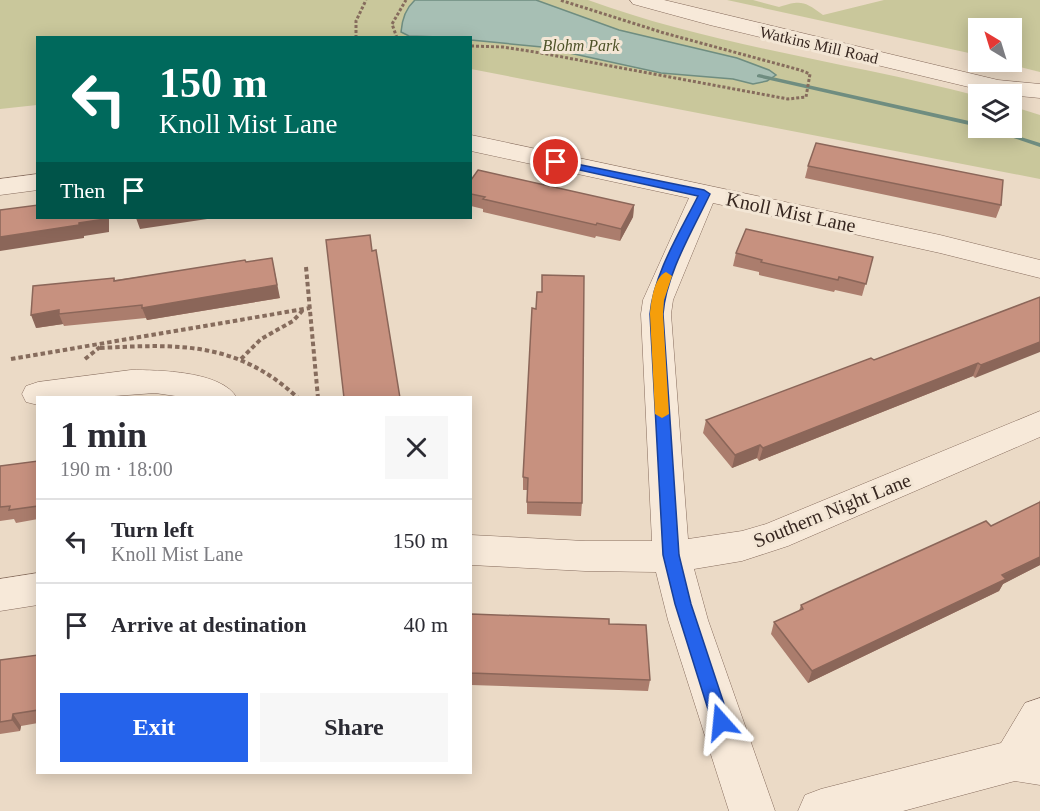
<!DOCTYPE html>
<html lang="en">
<head>
<meta charset="utf-8">
<style>
	:root { --surface:#fff; --page:#f7f7f7; --text:#2b2b33; --muted:#7c7c81; --line:#e1e1e2; --accent:#2563eb }
	body { margin:0; font-family:Georgia,serif; background:var(--page); color:var(--text); height:100vh; display:flex; flex-direction:column; font-size:22px; white-space:nowrap }
	* { box-sizing:border-box; margin:0 }
	p { font-size:20px; color:var(--muted) }
	.icon { flex:none; width:33px; height:33px; fill:none; stroke:currentColor; stroke-width:2; stroke-linecap:round; stroke-linejoin:round }
	.map { position:relative; flex:1; overflow:hidden }
	.drawer { position:absolute; left:36px; top:396px; width:436px; height:378px; display:flex; flex-direction:column; background:var(--surface); border-radius:0px; box-shadow:0 3px 15px #0003 }
	.drawer>* { flex:none }
	.hud { position:absolute; left:36px; top:36px; width:436px; height:183px; border-radius:0px; box-shadow:0 3px 15px #0003; background:#00695c; color:#fff; overflow:hidden }
	.needle { width:39px; rotate:322deg }
	.fabs { position:absolute; left:968px; top:18px; display:grid; gap:12px }
	.fabs a { display:grid; place-items:center; width:54px; height:54px; border-radius:0px; background:var(--surface); box-shadow:0 3px 15px #0003; font-size:30px }
	.pin { position:absolute; display:grid; place-items:center; width:51px; height:51px; color:#fff; margin:-26px; border:3px solid #fff; border-radius:50%; box-shadow:0 2px 6px #0007 }
	.me { position:absolute; width:66px; margin:-33px; rotate:342deg; stroke-linejoin:round; filter:drop-shadow(0 0 4px #0008) }
	.turn { display:flex; align-items:center; gap:21px; height:126px; padding:0 24px; font-size:27px }
	.turn .icon { width:78px; height:78px; stroke-width:2.5 }
	.turn b { display:block; font-size:42px; line-height:51px }
	.then { display:flex; align-items:center; height:57px; padding:0 24px; background:#0003; gap:12px; font-size:22px }
	.round { display:grid; place-items:center; flex:none; width:63px; height:63px; border-radius:0px; background:var(--page) }
	.overview { display:flex; align-items:center; justify-content:space-between; height:102px; padding:0 24px }
	h1 { font-size:36px; font-weight:700; line-height:45px }
	.cta { display:flex; gap:12px; margin-top:auto; padding:12px 24px }
	.cta a { flex:1; height:69px; border-radius:0px; background:var(--accent); color:#fff; font-size:24px; font-weight:700; line-height:69px; text-align:center }
	.cta a+a { background:var(--page); color:var(--text) }
	ul { padding:0; list-style:none }
	li { display:flex; align-items:center; gap:18px; height:84px; padding:0 24px; border-top:2px solid var(--line) }
	li div { flex:1 }
	li b { display:block; font-size:22px }
	li em { font-style:normal }
	.map>svg:first-child { display:block }
	.green { fill:#c9c79b }
	.water { fill:#a7bfb4; stroke:#6f8d80; stroke-width:1.5 }
	.lines { fill:none; stroke-linecap:round; stroke-linejoin:round }
	.stream { fill:#6f8d80; fill-rule:evenodd }
	.minor-casing { stroke:#866c5d; stroke-width:1 }
	.tertiary-casing { stroke:#866c5d; stroke-width:1 }
	.path-far1 { stroke:#866c5d; stroke-width:3; stroke-dasharray:3 2; stroke-linecap:butt }
	.path { stroke:#866c5d; stroke-width:4; stroke-dasharray:4.5 3; stroke-linecap:butt }
	.minor { fill:#f7e9d9; fill-rule:evenodd }
	.tertiary { fill:#f7e9d9; fill-rule:evenodd }
	.wall { fill:#ab7d6d }
	.shaded-wall { fill:#8b6659 }
	.building { fill:#c7917f; stroke:#8b6659; stroke-width:1.5 }
	.route { fill:#2563eb; stroke:#184099; stroke-width:1.5 }
	.slow { fill:#f59e0b }
	.labels { text-anchor:middle; dominant-baseline:central; stroke-width:6; stroke-linejoin:round; paint-order:stroke }
	.far-park-label { font-size:16px; font-style:italic; fill:#4e5228; stroke:#f3e6d5 }
	.far-street-label { font-size:16px; fill:#372720; stroke:#f3e6d5 }
	.street-label { font-size:20px; fill:#372720; stroke:#f3e6d5 }
</style>
</head>
<body>
<div class="map">
<svg width="1040" height="811" viewBox="0 0 1040 811">
	<rect width="100%" height="100%" fill="#ebdac6"/>
	<path class="green" d="M0 0H588C714 46 849 62 978 96V128H1011V106L1040 115V179L471 69V38H38L37 105 0 109Z
		M727 0H753L779 7C801 0 804 1 823 15L884 0H1040V72L1000 62H1011V28H978V55Z"/>
	<path class="water" d="M415 0H536L619 30 737 58 769 70 776 75 767 81 753 84 733 79 661 73 542 47 471 40V38L409 36 401 32C402 19 406 8 415 0Z"/>
	<g class="lines">
		<path class="stream" d="M759 74 978 123V127L757 77V75Z
			M984 128H992L1040 143V147Z"/>
		<g class="minor-casing">
			<path id="minor" d="M471 135 940 235 1040 260V278L940 253 713 203 673 300 671 314 688 539 742 531 766 524 1040 411V437L788 546 742 561 694 569 708 620 775 811H729L668 620 656 572 585 571 471 565V535L585 541H652L641 314 643 300 689 198 471 151Z
				M38 174V190L0 195V179Z
				M131 370C159 370 222 371 237 398H189L155 393 87 398H38V405L26 402 22 394 26 386 38 382Z
				M38 573V605L0 611V579Z"/>
		</g>
		<g class="tertiary-casing">
			<path id="tertiary" d="M630 0H664L998 80 1040 84V98L998 94 710 25 633 4Z
				M1040 698V785L1015 781 903 811H798L805 795 821 789 1001 743 1025 703Z"/>
		</g>
		<path class="path-far1" d="M356 38V21L366 0
			M397 38 392 24 406 0
			M471 46 503 47 541 53 788 99 806 97 810 74 800 70 664 33 560 0"/>
		<path class="path" d="M306 267 318 398
			M100 348C178 344 237 341 298 398
			M11 359 310 308
			M85 359 100 347
			M241 359 261 339 293 321 303 310"/>
		<use href="#minor" class="minor"/>
		<use href="#tertiary" class="tertiary"/>
	</g>
	<path class="wall" d="M808 166 1001 205 996 218 805 178Z
		M471 180 634 205 633 217 620 241 596 236 595 238 483 212V209L471 206Z
		M736 253 873 257 862 296 835 290 834 292 759 275V272L733 266Z
		M246 262 280 298 147 320 146 318 64 326 63 324 36 328 114 278 115 280Z
		M1040 297 975 378 973 376 759 461 757 458 732 468 703 433 706 420 874 360Z
		M532 308 582 503 581 516 527 514V490H523V477Z
		M38 461V519L16 523 14 519 0 521V466Z
		M1040 500V565L1003 584 999 591 808 683 771 634 774 622 799 611 801 605 991 526 1039 503Z
		M471 614 609 624 650 680 648 691 471 685Z
		M38 655V723L21 726 20 731 0 734V660Z"/>
	<path class="shaded-wall" d="M634 205 633 217 620 241 621 229Z
		M105 218H109V232L84 236V238L0 251V237L79 223Z
		M136 218H214L140 229Z
		M272 258 280 298 147 320 142 308Z
		M59 310V314L63 324 36 328 31 315Z
		M1040 342V352L975 378 981 365Z
		M978 363 973 376 759 461 763 448Z
		M760 445 757 458 732 468 735 455Z
		M1040 557V565L1003 584 999 591 808 683 812 671Z
		M13 714 21 726 20 731 12 720Z"/>
	<path class="building" d="M816 143 1003 180 1001 205 808 166Z
		M478 170 634 205 621 229 597 223 596 225 483 199 485 197 471 194V180Z
		M38 205V218H105V219L79 223V225L0 237V210Z
		M746 229 873 257 866 284 839 277 838 280 761 262 762 260 736 253Z
		M370 235 372 251 376 250 400 398H344L326 240Z
		M272 258 277 285 142 308V305L59 314V310L31 315 33 286 114 278V281L245 260 246 262Z
		M542 275 584 276 582 503 527 502 528 478 523 477 532 308 536 309 537 292H542Z
		M1040 297V342L981 365 978 363 763 448 760 445 735 455 706 420 871 358 874 360Z
		M38 461V506L9 510 10 506 0 507V466Z
		M1040 502V557L1002 575 1006 579 812 671 774 622 803 609 801 605 829 592 986 521 991 526Z
		M471 614 609 619V624L646 625 650 680 471 673Z
		M38 655V710L13 714 12 720 0 722V660Z"/>
	<path class="route" d="M552 159 704 190 710 194C693 230 666 274 663 314L679 555 691 604 730 722 727 728 721 730 715 728 712 722 675 604 663 555 650 314C654 273 680 232 698 196L552 164Z"/>
	<path class="slow" d="M666 272 672 276 664 300 663 314 669 414 662 418 655 414 650 314C651 302 654 277 666 272Z"/>
	<g class="labels">
		<g class="far-park-label">
			<text x="581" y="45">Blohm Park</text>
		</g>
		<g class="far-street-label">
			<text transform="translate(819 45) rotate(13)">Watkins Mill Road</text>
		</g>
		<g class="street-label">
			<text transform="translate(791 212) rotate(12)">Knoll Mist Lane</text>
			<text transform="translate(832 510) rotate(-22)">Southern Night Lane</text>
		</g>
	</g>
</svg>
<div class="fabs">
<a><svg class="needle" viewBox="-14 -14 28 28"><path d="M0-13l5 13h-10z" fill="#e53935"/><path d="M0 13l5-13h-10z" fill="#7c7c81"/></svg></a>
<a><svg class="icon" aria-label="layers" viewBox="0 0 24 24"><path d="M12 4l9 5-9 5-9-5zM3 14l9 5 9-5"/></svg></a>
</div>
<div class="pin" style="left:556px;top:162px;background:#d93025"><svg class="icon" aria-label="arrive" viewBox="0 0 24 24"><path d="M6 21V4h12l-3 4 3 4H6"/></svg></div>
<svg class="me" style="left:721px;top:722px" viewBox="-20 -20 40 40"><path d="M0-17L14 15 0 8-14 15z" fill="#2563eb" stroke="#fff" stroke-width="4"/></svg>
<div class="hud">
<div class="turn"><svg class="icon" aria-label="left" viewBox="0 0 24 24"><path d="M17 20v-9H6M10 6l-5 5 5 5"/></svg><div><b>150 m</b>Knoll Mist Lane</div></div>
<div class="then">Then<svg class="icon" aria-label="arrive" viewBox="0 0 24 24"><path d="M6 21V4h12l-3 4 3 4H6"/></svg></div>
</div>
<section class="drawer">
<div class="overview"><div><h1>1 min</h1><p>190 m · 18:00</p></div><a class="round"><svg class="icon" aria-label="close" viewBox="0 0 24 24"><path d="M6 6l12 12M18 6L6 18"/></svg></a></div>
<ul>
<li><svg class="icon" aria-label="left" viewBox="0 0 24 24"><path d="M17 20v-9H6M10 6l-5 5 5 5"/></svg><div><b>Turn left</b><p>Knoll Mist Lane</p></div><em>150 m</em></li>
<li><svg class="icon" aria-label="arrive" viewBox="0 0 24 24"><path d="M6 21V4h12l-3 4 3 4H6"/></svg><div><b>Arrive at destination</b></div><em>40 m</em></li>
</ul>
<div class="cta"><a>Exit</a><a>Share</a></div>
</section>
</div>
</body>
</html>
